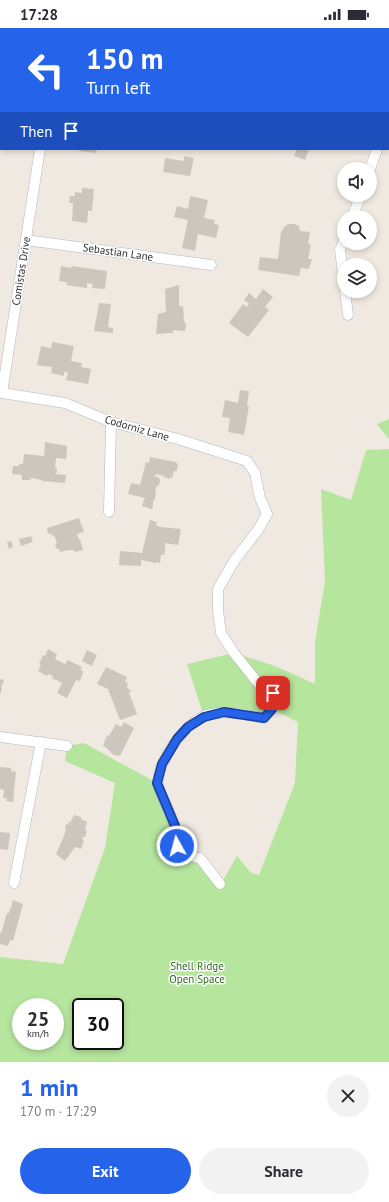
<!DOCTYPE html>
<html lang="en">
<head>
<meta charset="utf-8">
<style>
	:root { --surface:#fff; --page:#f2f2f3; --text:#2b2b33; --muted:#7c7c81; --accent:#2563eb }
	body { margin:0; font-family:"PT Sans",sans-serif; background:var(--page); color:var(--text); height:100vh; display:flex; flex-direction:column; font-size:15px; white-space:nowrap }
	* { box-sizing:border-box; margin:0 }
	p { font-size:13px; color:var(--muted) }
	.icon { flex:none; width:22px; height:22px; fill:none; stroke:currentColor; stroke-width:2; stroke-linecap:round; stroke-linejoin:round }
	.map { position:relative; height:1034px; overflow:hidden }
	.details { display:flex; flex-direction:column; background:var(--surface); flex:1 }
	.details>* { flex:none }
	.hud { position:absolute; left:0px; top:0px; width:389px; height:122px; box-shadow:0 2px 6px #0003; background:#2563eb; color:#fff; overflow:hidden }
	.tools { position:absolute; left:337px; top:134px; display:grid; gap:8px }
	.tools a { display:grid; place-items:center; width:40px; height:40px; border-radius:50%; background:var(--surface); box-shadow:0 2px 6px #0003; font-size:20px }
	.speed { position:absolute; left:12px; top:970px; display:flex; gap:8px; font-size:20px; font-weight:700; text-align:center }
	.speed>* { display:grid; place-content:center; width:52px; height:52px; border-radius:50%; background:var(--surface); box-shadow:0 2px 6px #0003; line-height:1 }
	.speed small { font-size:10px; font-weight:400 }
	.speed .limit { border:2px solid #111; border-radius:6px; background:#fff; color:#111 }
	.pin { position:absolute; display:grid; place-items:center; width:34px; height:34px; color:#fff; margin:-17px; border-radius:8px; box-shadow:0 2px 6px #0006 }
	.me { position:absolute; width:44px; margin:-22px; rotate:353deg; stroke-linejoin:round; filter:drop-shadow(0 0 3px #0008) }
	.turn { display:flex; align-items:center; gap:14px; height:84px; padding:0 20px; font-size:18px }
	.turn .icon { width:52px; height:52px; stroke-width:2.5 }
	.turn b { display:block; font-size:28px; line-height:34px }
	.then { display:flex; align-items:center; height:38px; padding:0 20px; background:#0003; gap:8px; font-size:15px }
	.round { display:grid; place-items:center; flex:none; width:42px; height:42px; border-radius:21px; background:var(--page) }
	.headline { display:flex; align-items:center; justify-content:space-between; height:68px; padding:0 20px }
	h1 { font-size:24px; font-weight:600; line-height:30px; color:var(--accent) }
	.cta { display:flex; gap:8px; margin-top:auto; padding:8px 20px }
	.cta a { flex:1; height:46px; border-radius:24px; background:var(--accent); color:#fff; font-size:16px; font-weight:600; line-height:46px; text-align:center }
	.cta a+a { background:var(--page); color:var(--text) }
	.status { display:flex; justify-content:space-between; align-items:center; height:28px; padding:0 20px; background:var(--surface); direction:ltr }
	.status svg { height:11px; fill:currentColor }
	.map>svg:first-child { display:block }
	.green { fill:#b6e59e; fill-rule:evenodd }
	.building { fill:#cbc7bf }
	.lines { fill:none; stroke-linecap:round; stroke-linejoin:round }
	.minor-casing { stroke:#b4b7c1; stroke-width:11 }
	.minor { stroke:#fff; stroke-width:10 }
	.route-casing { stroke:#184099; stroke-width:10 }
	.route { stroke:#2563eb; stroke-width:7 }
	.labels { text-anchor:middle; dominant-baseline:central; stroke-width:3; stroke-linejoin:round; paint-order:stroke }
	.street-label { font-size:11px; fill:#2e2e2e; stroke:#fff }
	.park-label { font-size:11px; fill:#2c6e1b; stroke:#fff }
</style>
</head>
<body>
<div class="status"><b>17:28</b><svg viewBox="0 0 49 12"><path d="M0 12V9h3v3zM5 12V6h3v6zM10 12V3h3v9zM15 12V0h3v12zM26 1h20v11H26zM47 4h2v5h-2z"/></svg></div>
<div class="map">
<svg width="389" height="1034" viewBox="0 0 389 1034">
	<rect width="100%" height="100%" fill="#efe9e1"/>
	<path class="green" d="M389 391V411L377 396Z
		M389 421V1034H0V929L63 936 105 820 115 755 65 733 67 718 84 715 157 755 177 818 200 830 221 856 237 828 251 845 259 847 295 755 298 694 272 681 264 690 204 689 187 636 234 625 275 638 315 656V614L325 553 321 461 351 472 366 422ZM21 979H55V1013H21ZM81 979H115V1013H81Z"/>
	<path class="building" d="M79 121H97L96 125 79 123Z
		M297 121H309L305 132 294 128Z
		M184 128 194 130 190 148 163 144 165 130 184 133Z
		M82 160 94 161 92 183H88L87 195 72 193 73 175H69L70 168H75V164L82 165Z
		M190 168 208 172 204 190 215 192 214 196 219 197 216 210 198 206 195 223 182 220 188 192 174 189 177 178 188 181Z
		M289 196H294L299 198 300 203 310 204 308 216 311 217 308 231H312L309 241 301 240 299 248 258 242 260 229 278 231 281 204 285 198Z
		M61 238 71 240 72 238 107 243 105 261 92 260 93 256 87 255V260L66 257 67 254 59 253Z
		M179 257V278H183L184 293 186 297 185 303 173 302V305L156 306 158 286 166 284 165 261Z
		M263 261 273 269 265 279 269 282 248 309 229 295 243 276 247 279 249 276 244 272 249 265 256 271Z
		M99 275 111 276 108 299 113 300V305L94 303Z
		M52 314 74 318 71 333 82 335 81 339 91 341 88 356 66 352 68 345 64 344V348L51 345 52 339 37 337 41 318 51 320Z
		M240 362 249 363 247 377 249 378 244 407 228 404 230 390 222 389 225 372 238 375Z
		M45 414 67 418 66 431 56 430 55 439 57 441V444L55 446 66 447 65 455 42 453V452L31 450 30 452H22V447L12 446 13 438H19V436H23L24 426 44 428Z
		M150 429 175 434 178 436 177 442 176 443H174L172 450 170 449V451L164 449V448L156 446 155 449H158L160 452 159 457 156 459 155 463 156 465 155 471 153 473V479L151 481 142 478 144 471 145 472V470L128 466 131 455 140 457 146 434 149 435Z
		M79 490 84 504 77 506 79 512 80 511 83 522 75 524 74 522H69L60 524 59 521 56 520 55 517 57 515 55 509H54V507L52 508 51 505 48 506 47 500Z
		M150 492 157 494 156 497 160 499 181 501 178 517 165 515V523L164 527H161L160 535 156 534V535L141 532V538L119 537 120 523 142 525Z
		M31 508 33 514 21 518 19 511Z
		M11 513 13 519 9 521 7 514Z
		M48 621 57 626 55 631 65 636 68 632 82 639 81 641 83 644 80 653 76 652 67 670 57 665 62 655 52 650 53 648 48 646 47 648 38 643 41 637 39 636 43 627 45 628Z
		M87 622 97 627 92 638 82 633Z
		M106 639 127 649 125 654 128 655 127 658 128 661 131 662 129 665 137 686 120 692 108 661 97 656Z
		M0 651 4 652 1 660 2 661 0 667Z
		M124 694 134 700 120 728 117 727 116 728 111 725V724L108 722V721L103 718 107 707 109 708 116 696 121 699Z
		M0 739 11 740V743L16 744 13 774 6 773 7 770H3L4 762 0 761Z
		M74 787 81 789V791L87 794 85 802 87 803 85 809H83L82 811 84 812 81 821 75 819 65 833 56 826 64 808 66 801 65 800 66 796 68 797V794L70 795Z
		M0 804 10 805 8 822 0 821Z
		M13 872 23 876 13 913 10 912 8 918 0 916V905H1L7 885H9L10 880H11Z"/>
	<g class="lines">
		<g class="minor-casing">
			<path id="minor" d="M59 1 60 0
				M282 1V0
				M388 92 389 89
				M40 121 2 365 65 375 111 394 178 411 247 433 255 445 260 470 267 486 258 502 234 533 218 561V583L221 605 234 625 258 655 273 665 272 681 264 690C245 687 223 681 204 688 184 697 159 732 158 754 157 759 172 789 174 796 177 803 174 814 179 820 186 828 191 828 200 830L220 856
				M370 141 377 121
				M352 189 361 167
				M26 212 211 237
				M344 212 340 222 344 253
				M345 263 348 287
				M109 484 111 394
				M0 709 67 718
				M14 855 41 714"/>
		</g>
		<use href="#minor" class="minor"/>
	</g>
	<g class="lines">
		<g class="route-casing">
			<path id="route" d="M177 818 175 798 157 755 162 736 177 711 188 699 204 689 224 684 264 690 272 681 273 665"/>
		</g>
		<use href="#route" class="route"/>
	</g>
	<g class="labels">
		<g class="street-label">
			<text transform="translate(118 224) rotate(8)">Sebastian Lane</text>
			<text transform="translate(21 243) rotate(-81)">Comistas Drive</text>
			<text transform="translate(137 400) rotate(16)">Codorniz Lane</text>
		</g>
		<g class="park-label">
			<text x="197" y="938">Shell Ridge<tspan x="197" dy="13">Open Space</tspan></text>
		</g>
	</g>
</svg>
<div class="tools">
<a><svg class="icon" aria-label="sound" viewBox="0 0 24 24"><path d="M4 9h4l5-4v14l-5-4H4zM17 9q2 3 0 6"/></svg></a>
<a><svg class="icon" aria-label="search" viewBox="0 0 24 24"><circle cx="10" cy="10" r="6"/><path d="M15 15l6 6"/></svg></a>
<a><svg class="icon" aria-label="layers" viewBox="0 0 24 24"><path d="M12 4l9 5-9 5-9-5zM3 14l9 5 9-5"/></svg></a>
</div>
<div class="speed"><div>25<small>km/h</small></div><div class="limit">30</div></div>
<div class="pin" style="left:273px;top:665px;background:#d93025"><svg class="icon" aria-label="arrive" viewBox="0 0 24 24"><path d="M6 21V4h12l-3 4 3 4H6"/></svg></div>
<svg class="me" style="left:177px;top:818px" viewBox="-20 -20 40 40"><circle r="17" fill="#2563eb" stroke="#fff" stroke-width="3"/><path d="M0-11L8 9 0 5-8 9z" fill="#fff"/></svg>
<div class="hud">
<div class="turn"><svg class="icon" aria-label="left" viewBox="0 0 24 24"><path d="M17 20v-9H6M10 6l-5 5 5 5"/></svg><div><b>150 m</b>Turn left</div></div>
<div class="then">Then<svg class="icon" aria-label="arrive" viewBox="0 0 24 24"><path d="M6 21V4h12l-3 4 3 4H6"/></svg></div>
</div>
</div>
<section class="details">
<div class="headline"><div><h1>1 min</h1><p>170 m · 17:29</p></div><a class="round"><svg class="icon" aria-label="close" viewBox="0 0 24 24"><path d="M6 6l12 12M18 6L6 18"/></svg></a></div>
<div class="cta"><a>Exit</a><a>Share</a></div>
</section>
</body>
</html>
